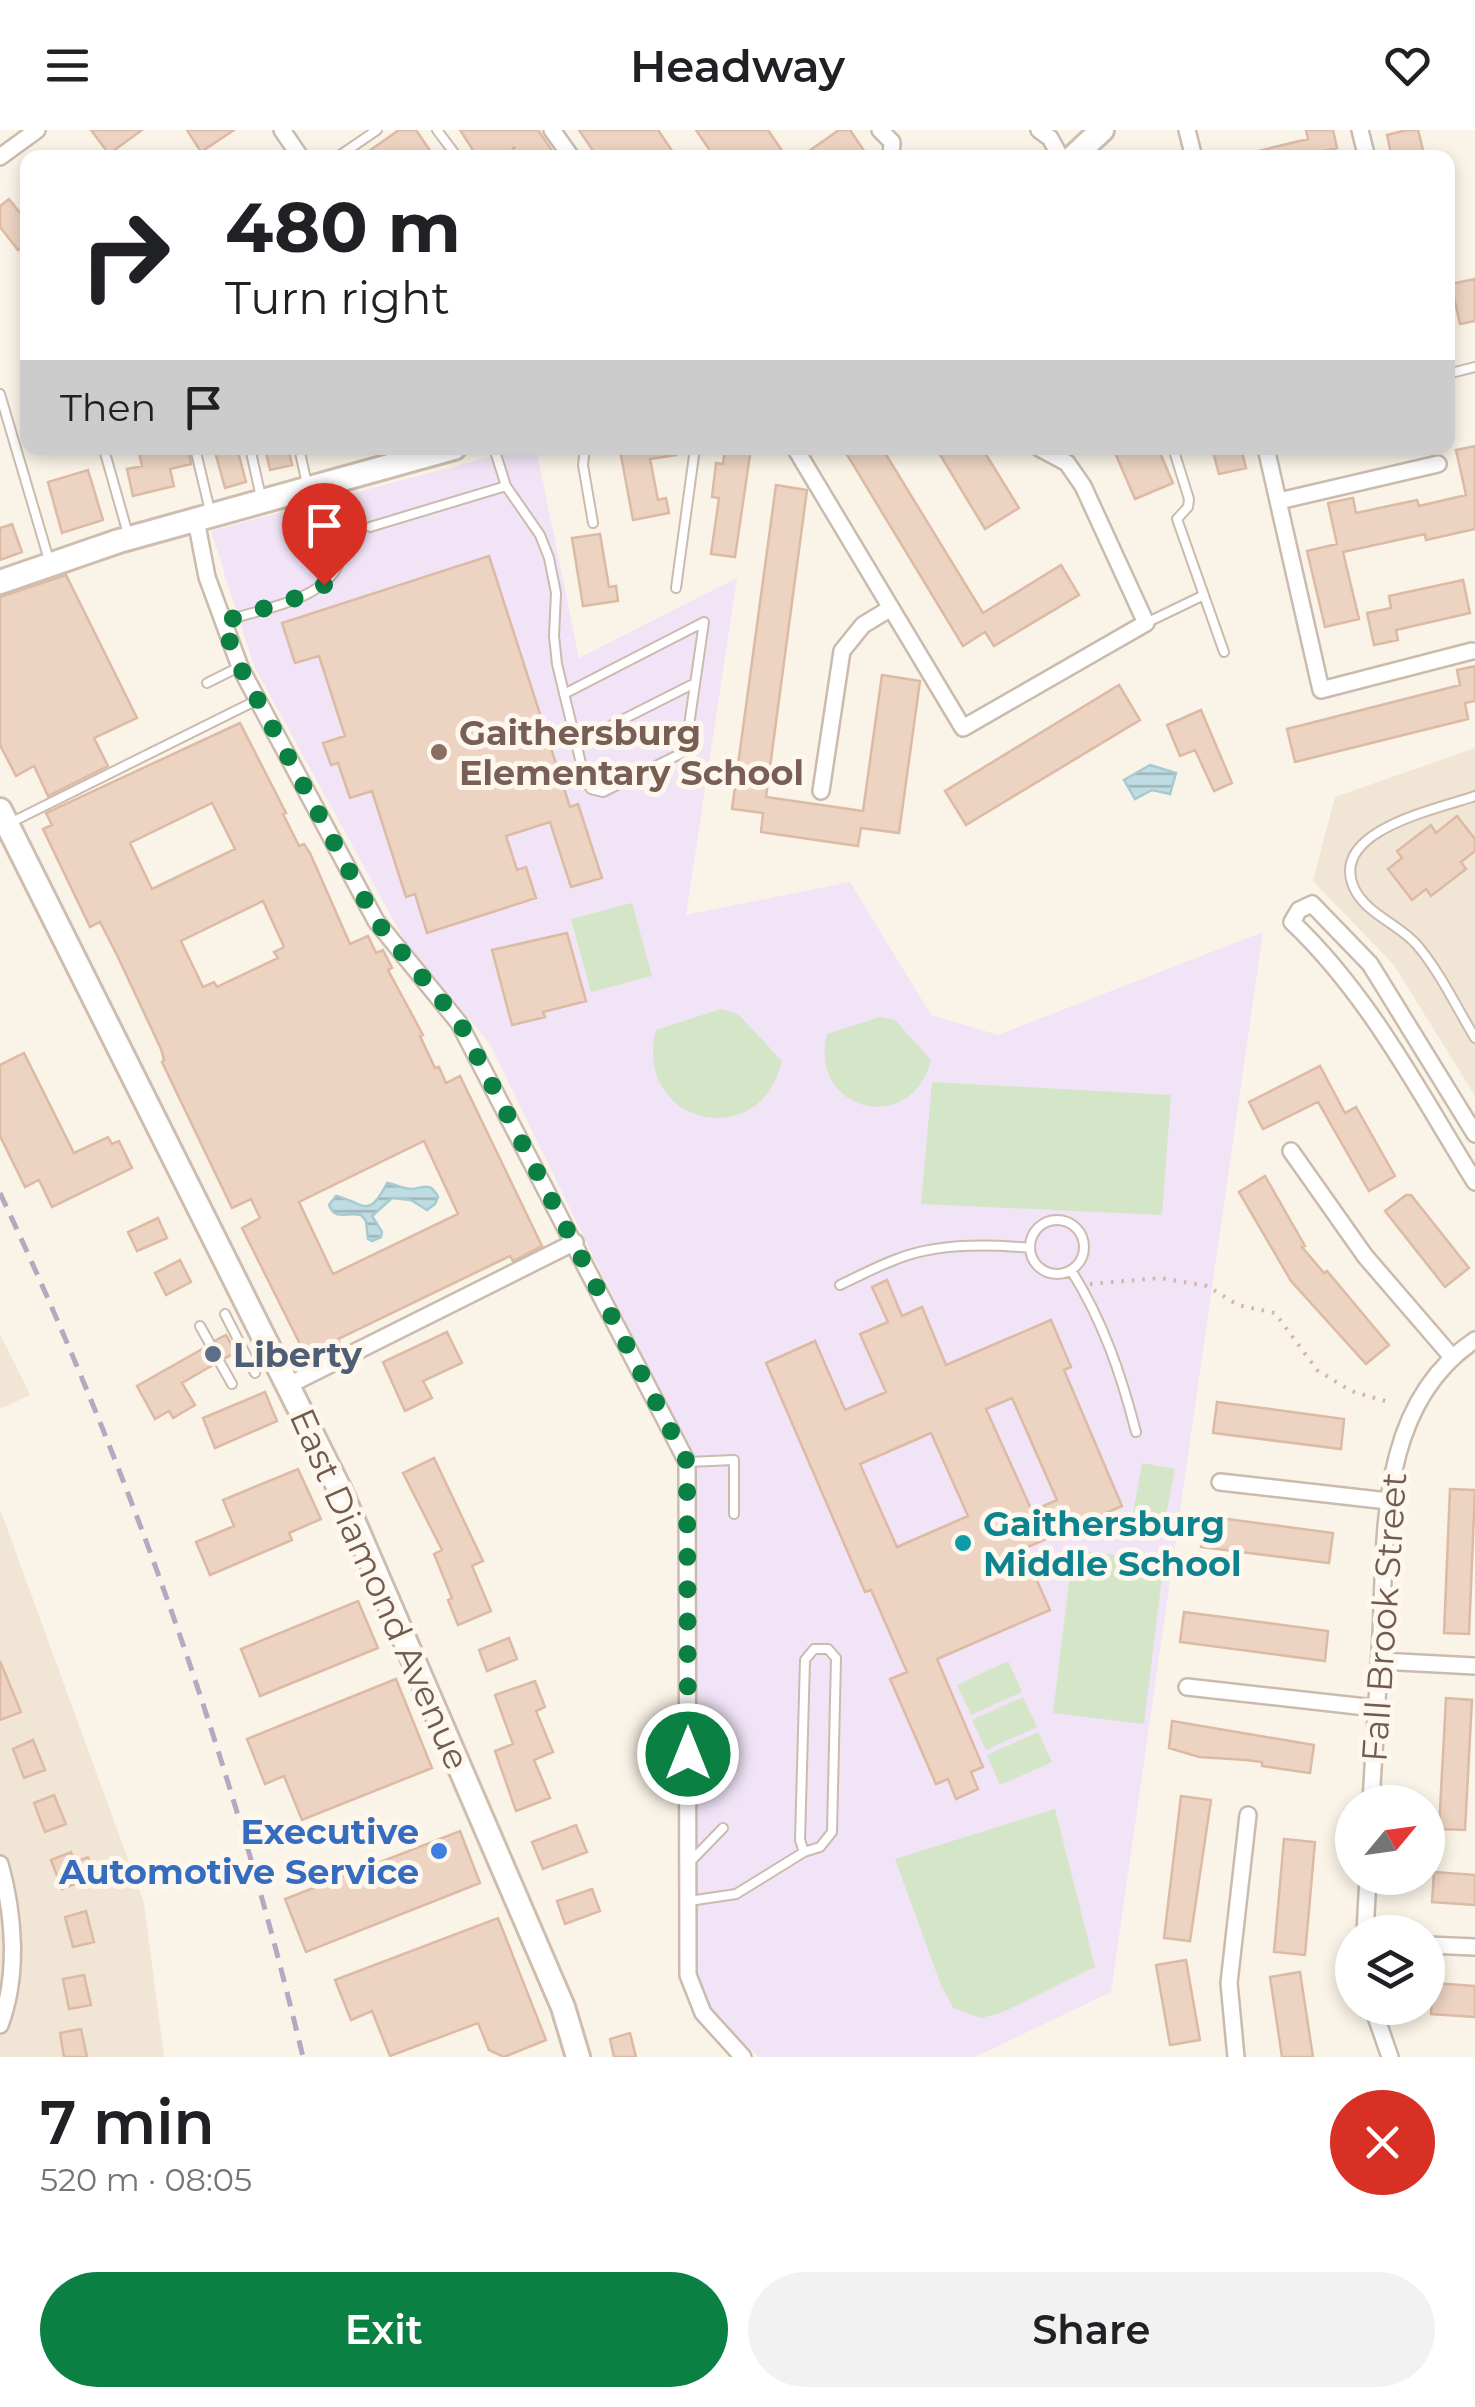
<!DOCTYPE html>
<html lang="en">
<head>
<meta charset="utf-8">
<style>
	:root { --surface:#fff; --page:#f2f2f2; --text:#202124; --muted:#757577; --accent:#0b8043 }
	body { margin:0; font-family:Montserrat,sans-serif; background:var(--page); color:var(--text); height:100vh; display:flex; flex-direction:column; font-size:38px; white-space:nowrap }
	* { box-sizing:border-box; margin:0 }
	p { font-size:32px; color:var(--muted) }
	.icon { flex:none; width:55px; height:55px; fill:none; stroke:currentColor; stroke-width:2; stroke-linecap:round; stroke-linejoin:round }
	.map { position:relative; height:1927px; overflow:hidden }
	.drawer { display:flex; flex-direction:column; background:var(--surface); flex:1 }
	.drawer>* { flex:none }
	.banner { position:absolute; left:20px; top:20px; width:1435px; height:305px; border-radius:20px; box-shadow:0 5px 15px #0003; background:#fff; color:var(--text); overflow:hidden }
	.needle { width:65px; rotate:61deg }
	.buttons { position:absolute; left:1335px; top:1655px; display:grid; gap:20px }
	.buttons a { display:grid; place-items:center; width:110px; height:110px; border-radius:50%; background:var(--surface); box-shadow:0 5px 15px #0003; font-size:50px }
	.pin { position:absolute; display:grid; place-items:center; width:85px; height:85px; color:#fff; margin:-102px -42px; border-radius:50% 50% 50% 0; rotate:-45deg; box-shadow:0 0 10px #0007 }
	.pin .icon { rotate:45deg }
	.me { position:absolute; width:110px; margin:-55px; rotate:0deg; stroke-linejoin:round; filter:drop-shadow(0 0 8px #0008) }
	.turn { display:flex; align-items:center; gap:35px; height:210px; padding:0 40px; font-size:45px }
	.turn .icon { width:130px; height:130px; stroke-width:2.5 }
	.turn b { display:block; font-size:70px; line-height:85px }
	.then { display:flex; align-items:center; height:95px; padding:0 40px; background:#0003; gap:20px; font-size:38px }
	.round { display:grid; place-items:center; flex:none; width:105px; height:105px; border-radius:52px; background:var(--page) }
	.head { display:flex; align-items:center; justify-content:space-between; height:170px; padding:0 40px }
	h1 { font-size:60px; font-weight:600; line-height:75px }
	.cta { display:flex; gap:20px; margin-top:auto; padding:20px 40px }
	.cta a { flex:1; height:115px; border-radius:60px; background:var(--accent); color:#fff; font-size:40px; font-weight:600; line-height:115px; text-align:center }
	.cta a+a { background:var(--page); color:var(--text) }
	header { display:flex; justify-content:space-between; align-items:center; height:130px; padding:0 40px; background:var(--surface); font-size:45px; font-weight:600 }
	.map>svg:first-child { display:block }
	.residential { fill:#f1e5d6 }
	.education { fill:#f0e4f6 }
	.garden { fill:#d4e6c7 }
	.water { fill:url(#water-rules); stroke:#a5cbd2; stroke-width:2.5 }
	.building { fill:#ecd3c2; stroke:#ddbaa4; stroke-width:2.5; fill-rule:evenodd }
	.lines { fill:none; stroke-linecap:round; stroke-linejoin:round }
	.lane-casing { stroke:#cbbbae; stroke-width:12 }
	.street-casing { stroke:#cbbbae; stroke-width:20 }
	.secondary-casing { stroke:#cfbdaf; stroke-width:28 }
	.path { stroke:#d1b6a5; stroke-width:4; stroke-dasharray:2.5 8; stroke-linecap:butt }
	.lane { stroke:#fff; stroke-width:8 }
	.street { stroke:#fff; stroke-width:15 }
	.secondary { stroke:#fff; stroke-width:22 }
	.rail { stroke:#b6a7c2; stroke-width:5; stroke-dasharray:15 10; stroke-linecap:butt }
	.route { stroke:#0b8043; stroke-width:18; stroke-dasharray:0 32.4 }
	.education-dot { fill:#8d6e63; stroke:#fdf7ed; stroke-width:4 }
	.service-dot { fill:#5c6f8a; stroke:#fdf7ed; stroke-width:4 }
	.culture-dot { fill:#0f9aa8; stroke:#fdf7ed; stroke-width:4 }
	.shop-dot { fill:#3f7fe0; stroke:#fdf7ed; stroke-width:4 }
	.labels { text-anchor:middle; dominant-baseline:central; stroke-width:10; stroke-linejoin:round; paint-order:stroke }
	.education-label { font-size:35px; font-weight:bold; fill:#785e54; stroke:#fdf7ed; text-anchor:start }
	.service-label { font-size:35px; font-weight:bold; fill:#4e5e75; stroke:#fdf7ed; text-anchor:start }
	.culture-label { font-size:35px; font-weight:bold; fill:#0d838f; stroke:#fdf7ed; text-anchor:start }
	.street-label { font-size:35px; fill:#715b4e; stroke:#fdf7ed }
	.shop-label { font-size:35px; font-weight:bold; fill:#366cbe; stroke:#fdf7ed; text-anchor:end }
</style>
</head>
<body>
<header><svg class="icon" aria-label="menu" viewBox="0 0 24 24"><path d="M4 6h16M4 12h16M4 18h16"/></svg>Headway<svg class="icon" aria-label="heart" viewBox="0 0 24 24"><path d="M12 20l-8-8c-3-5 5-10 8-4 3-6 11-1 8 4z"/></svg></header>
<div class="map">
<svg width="1475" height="1927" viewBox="0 0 1475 1927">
	<defs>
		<pattern id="water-rules" width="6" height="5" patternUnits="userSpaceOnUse" patternTransform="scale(2.5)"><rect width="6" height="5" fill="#bedce1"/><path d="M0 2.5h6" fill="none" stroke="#9fb5b9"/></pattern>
	</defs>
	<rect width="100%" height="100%" fill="#faf3e7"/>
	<path class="residential" d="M1475 618V966L1394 835 1313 751 1335 667Z
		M0 1204 30 1265 0 1279Z
		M0 1379 144 1773 164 1927H0Z"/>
	<path class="education" d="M524 318H536L579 528 737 448 686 785 850 752 931 885 998 905 1263 802 1111 1862 975 1927H759L708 1879 695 1845 696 1338 490 914 406 813 254 536 211 401Z"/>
	<path class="garden" d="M632 773 652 846 591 862 571 789Z
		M721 879 738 884 782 931C760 1026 632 993 656 900Z
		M880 887 895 890 931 930C911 1008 808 981 827 904Z
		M932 952 1171 965 1162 1085 921 1074Z
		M1142 1333 1175 1339 1163 1401 1131 1395Z
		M1073 1420 1164 1431 1144 1594 1053 1583Z
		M1008 1531 1022 1562 971 1585 957 1555Z
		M1023 1567 1037 1597 986 1620 972 1590Z
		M1038 1602 1052 1632 1000 1655 987 1625Z
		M1055 1679 1095 1837 1003 1882 981 1888 953 1878 941 1855 895 1729Z"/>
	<path class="water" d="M1150 635 1176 643 1170 664 1152 660 1135 669 1124 650Z
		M387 1053C395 1054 403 1059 411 1059 424 1058 430 1051 438 1067L435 1074 427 1080 411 1070 392 1068 372 1086 382 1102 381 1107 372 1111 368 1109 366 1091 361 1085C347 1081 336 1092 329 1075L336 1066C363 1072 368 1091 387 1053Z"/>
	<path class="building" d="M91 0H142L109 24Z
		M187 0H234L201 22Z
		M399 0H416L431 22 422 28H359Z
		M460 0H538L557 28H478Z
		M579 0H658L677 28H598Z
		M696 0H768L787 28H715Z
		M839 0H850L869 28H799Z
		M1306 0H1333L1337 18 1296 28H1254V22L1308 9Z
		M1407 0H1418L1425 28H1392L1387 5Z
		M9 69 28 93V113L18 120 0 97V76Z
		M1475 149V191L1460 194 1451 154Z
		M1475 316V399L1426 410 1425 404 1343 422 1359 489 1325 497 1307 421 1337 414 1328 373 1353 368 1356 383 1417 370 1419 376 1466 365 1456 320Z
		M138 318H188L191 334 170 339 174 356 133 366 127 339 142 336Z
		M214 318H237L246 352 225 358Z
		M265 318H288L292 335 270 340Z
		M634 318H675L676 325 650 329 658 370 666 368 669 383 633 390 620 320Z
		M725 318H751L735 427 711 424 719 368 712 367 716 333 723 334Z
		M843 318H882L983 483 1061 435 1079 465 994 516 985 502 963 516Z
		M936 318H982L1019 378 985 399Z
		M1113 318H1158L1173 353 1135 369Z
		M1212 318H1241L1246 338 1219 344Z
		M88 340 103 390 62 403 48 352Z
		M776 355 807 360 766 667 863 681 882 545 920 551 899 703 861 698 858 716 761 702 763 683 732 679Z
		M12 394 22 422 0 430V398Z
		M600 404 609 457 616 456 618 471 583 476 572 408Z
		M489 426 570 677 578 674 602 748 571 757 550 692 506 706 517 740 526 737 536 768 427 803 415 764 406 767 372 661 350 668 338 633 331 635 323 613 345 606 319 526 295 533 282 493Z
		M66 445 137 588 94 608 108 636 48 666 34 636 16 646 0 615V467Z
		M1463 450 1470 483 1396 500 1398 510 1374 515 1367 483 1391 478 1389 466Z
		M1475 536V571L1465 573 1468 589 1295 632 1287 599 1460 555 1457 540Z
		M1119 555 1140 590 966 695 945 661Z
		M1201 580 1232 653 1214 661 1195 620 1180 626 1167 595Z
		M240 593 286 683 283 684 299 716 304 714 310 723 350 814 368 806 376 823 383 820 392 838 388 840 423 905 420 906 435 938 439 937 446 953 460 946 542 1116 513 1131 510 1126 338 1209 341 1216 309 1232 242 1098 260 1088 251 1069 232 1078 162 932 164 930 161 919 117 825 100 792 90 797 43 699 52 695 46 683ZM212 673 235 719 152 759 130 713ZM263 771 284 817 274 822 278 828 217 857 214 852 203 857 181 811ZM424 1011 458 1084 333 1144 299 1072Z
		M1457 686 1475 709V721L1461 732 1466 739 1431 766 1426 759 1412 770 1388 739 1402 728 1397 721 1431 695 1436 703Z
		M567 803 586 871 543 882 545 887 512 895 492 820Z
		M24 923 74 1023 108 1007 112 1014 119 1011 132 1038 52 1077 39 1050 25 1057 0 1006V935Z
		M1320 936 1345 983 1356 977 1395 1046 1369 1061 1318 972 1263 999 1249 972Z
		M1265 1046 1305 1116 1302 1117 1324 1143 1327 1141 1389 1215 1366 1234 1291 1151 1239 1062Z
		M1406 1065H1411L1469 1138 1445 1157 1385 1081Z
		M158 1088 167 1108 137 1121 128 1102Z
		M180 1130 191 1152 166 1165 155 1143Z
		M887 1150 902 1186 922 1177 946 1235 1051 1190 1071 1237 1064 1240 1122 1376 1023 1419 1050 1480 937 1529 983 1637 971 1642 978 1659 956 1669 948 1649 936 1654 890 1549 907 1542 871 1460 865 1462 766 1233 815 1211 845 1280 886 1262 860 1204 888 1192 872 1157ZM1012 1268 1057 1370 1032 1381 986 1279ZM931 1303 968 1386 897 1417 860 1334Z
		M447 1202 462 1233 423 1251 432 1268 405 1281 383 1232Z
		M226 1205 236 1222 226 1228 220 1224 215 1225 213 1235 182 1253 195 1275 173 1288 169 1281 155 1289 137 1256 204 1218 214 1220 216 1210Z
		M265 1262 277 1291 215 1318 203 1288Z
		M1217 1272 1344 1289 1341 1319 1213 1303Z
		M434 1328 483 1431 472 1436 491 1481 458 1495 448 1470 452 1468 434 1424 442 1420 403 1343Z
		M298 1339 321 1389 289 1403 292 1410 210 1445 196 1412 234 1396 223 1370Z
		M1450 1359 1475 1360 1469 1504 1444 1503Z
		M1205 1386 1333 1403 1329 1433 1201 1417Z
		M358 1471 378 1518 260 1566 241 1519Z
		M1184 1482 1328 1501 1325 1531 1180 1512Z
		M509 1508 517 1529 487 1541 479 1520Z
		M0 1531 21 1582 0 1590Z
		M396 1549 432 1638 302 1690 284 1646 265 1654 247 1609Z
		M535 1551 545 1577 536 1581 553 1622 534 1630 550 1668 516 1681 495 1621 513 1614 495 1565Z
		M1446 1568 1472 1570 1465 1700 1439 1699Z
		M1172 1591 1314 1615 1310 1643 1262 1636V1632L1246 1630 1199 1627 1169 1618Z
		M33 1610 45 1640 24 1648 13 1619Z
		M54 1665 66 1694 45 1702 34 1673Z
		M1181 1666 1211 1670 1190 1811 1164 1808Z
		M576 1695 587 1722 543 1739 532 1712Z
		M460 1701 480 1753 306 1822 285 1769Z
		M1284 1709 1315 1712 1305 1825 1274 1822Z
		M71 1722 75 1732 88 1727 95 1746 62 1759 51 1730Z
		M1434 1742 1475 1745V1775L1432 1772Z
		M592 1759 600 1781 565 1794 557 1771Z
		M86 1781 94 1812 73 1817 65 1787Z
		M498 1788 546 1910 504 1927 489 1920 478 1893 390 1926 372 1881 351 1890 335 1850Z
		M1186 1830 1200 1910 1170 1915 1156 1835Z
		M1300 1842 1313 1927H1282L1270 1847Z
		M84 1845 91 1875 69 1879 63 1849Z
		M1433 1853 1475 1856V1887L1431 1884Z
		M81 1899 87 1927H64L60 1903Z
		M630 1903 636 1927H614L610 1909Z"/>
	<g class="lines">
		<g class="lane-casing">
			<path id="lane" d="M437 0 458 28
				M336 28 377 0
				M1455 242 1475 237
				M0 264 49 430
				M195 318 210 381
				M250 318 261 367
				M299 318 307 354
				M494 318 506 356 540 405 549 428 556 463 554 506 557 534 585 650 591 659 603 662 680 624 686 616 704 492 564 564
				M585 318 583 335 593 393
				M1173 318 1189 369 1188 377 1177 389 1224 522
				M105 323 128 404
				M370 397 506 356
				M676 458 695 318
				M222 492C261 478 341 469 342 418 342 398 332 375 326 356
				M1146 493 1204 465
				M207 553 239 537
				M604 599 695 553
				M1475 666C1439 679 1328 700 1354 758 1366 784 1399 794 1417 815 1440 842 1457 878 1475 908
				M12 692 257 570
				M1030 1117a27 27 0 1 1 54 0a27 27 0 1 1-54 0Z
				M1071 1140C1103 1191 1121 1244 1136 1302
				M840 1155C859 1146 878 1136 897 1129 937 1113 988 1114 1030 1118
				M225 1184 255 1243
				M200 1196 210 1214
				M219 1231 232 1254
				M688 1332 734 1330V1384
				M689 1733 723 1698
				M689 1771 736 1764 804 1722 820 1717 832 1702 836 1528 828 1519H814L805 1530 800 1710 804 1722"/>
		</g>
		<g class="street-casing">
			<path id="street" d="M282 0 301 28
				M552 0 572 28
				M880 0 892 12 891 28
				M1039 0 1050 8 1061 28
				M1187 0 1194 28
				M1360 0 1367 28
				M0 27 37 0
				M795 318 963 598 1146 493 1083 356 1067 333 1039 318
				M1266 318 1321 560 1472 521
				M1279 371 1438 334
				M196 390 207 447 240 537 376 791 459 893 687 1332 688 1845 703 1883 743 1927
				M821 661 842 521 863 495 891 478
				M1475 1004 1370 834 1312 774 1299 780 1292 792C1370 866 1419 962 1475 1052
				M1291 1021 1365 1126 1452 1227
				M289 1255 575 1112
				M1220 1352 1388 1371
				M1380 1531 1475 1536
				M1187 1557 1375 1578
				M1371 1672C1374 1616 1378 1560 1381 1504 1386 1401 1378 1275 1475 1210
				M0 1734C14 1784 19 1845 0 1895
				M1365 1802 1368 1748
				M1428 1815 1475 1817
				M1373 1878 1390 1927
				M1236 1927 1229 1853 1248 1685"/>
		</g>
		<g class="secondary-casing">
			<path id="secondary" d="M1072 28 1102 0
				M0 452 119 411 454 318
				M0 680 340 1360 563 1877 578 1927"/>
		</g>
		<path class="path" d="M513 17 520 27
			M1090 1154 1160 1148 1207 1156 1238 1175 1275 1183 1317 1240 1351 1261 1392 1273"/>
		<use href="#lane" class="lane"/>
		<use href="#street" class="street"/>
		<use href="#secondary" class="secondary"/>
		<path class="rail" d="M0 1063C130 1340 232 1630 303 1927"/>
	</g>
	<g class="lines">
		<path class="route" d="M324 455 299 467 222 492 240 537 376 791 460 893 687 1332 688 1624"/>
	</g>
	<circle class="education-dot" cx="439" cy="622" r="10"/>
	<circle class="service-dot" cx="213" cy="1224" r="10"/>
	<circle class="culture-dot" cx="963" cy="1413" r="10"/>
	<circle class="shop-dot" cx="439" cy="1721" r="10"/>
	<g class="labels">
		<g class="education-label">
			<text x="459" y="602">Gaithersburg<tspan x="459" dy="40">Elementary School</tspan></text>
		</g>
		<g class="service-label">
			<text x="233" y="1224">Liberty</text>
		</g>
		<g class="culture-label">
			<text x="983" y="1393">Gaithersburg<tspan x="983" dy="40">Middle School</tspan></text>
		</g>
		<g class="street-label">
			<text transform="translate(380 1459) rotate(66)">East Diamond Avenue</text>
			<text transform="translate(1384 1487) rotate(-86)">Fall Brook Street</text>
		</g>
		<g class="shop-label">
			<text x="419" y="1701">Executive<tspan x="419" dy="40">Automotive Service</tspan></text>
		</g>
	</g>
</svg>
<div class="buttons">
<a><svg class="needle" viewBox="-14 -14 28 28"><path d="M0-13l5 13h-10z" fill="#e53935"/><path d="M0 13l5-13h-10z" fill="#757577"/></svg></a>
<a><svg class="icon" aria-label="layers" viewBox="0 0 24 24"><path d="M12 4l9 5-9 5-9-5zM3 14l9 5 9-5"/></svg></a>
</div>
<div class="pin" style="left:324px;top:455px;background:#d93025"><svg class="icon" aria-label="arrive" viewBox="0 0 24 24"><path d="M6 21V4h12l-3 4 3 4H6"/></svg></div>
<svg class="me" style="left:688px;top:1624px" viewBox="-20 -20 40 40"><circle r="17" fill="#0b8043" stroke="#fff" stroke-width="3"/><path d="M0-11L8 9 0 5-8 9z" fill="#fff"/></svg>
<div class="banner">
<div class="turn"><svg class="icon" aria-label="right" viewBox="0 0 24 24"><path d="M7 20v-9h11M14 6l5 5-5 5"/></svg><div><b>480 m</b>Turn right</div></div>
<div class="then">Then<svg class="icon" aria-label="arrive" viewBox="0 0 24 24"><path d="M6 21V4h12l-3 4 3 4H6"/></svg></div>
</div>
</div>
<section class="drawer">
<div class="head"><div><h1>7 min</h1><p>520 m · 08:05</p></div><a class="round" style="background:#d93025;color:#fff"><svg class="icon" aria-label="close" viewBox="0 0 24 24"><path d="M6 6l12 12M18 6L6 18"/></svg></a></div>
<div class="cta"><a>Exit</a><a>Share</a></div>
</section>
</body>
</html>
